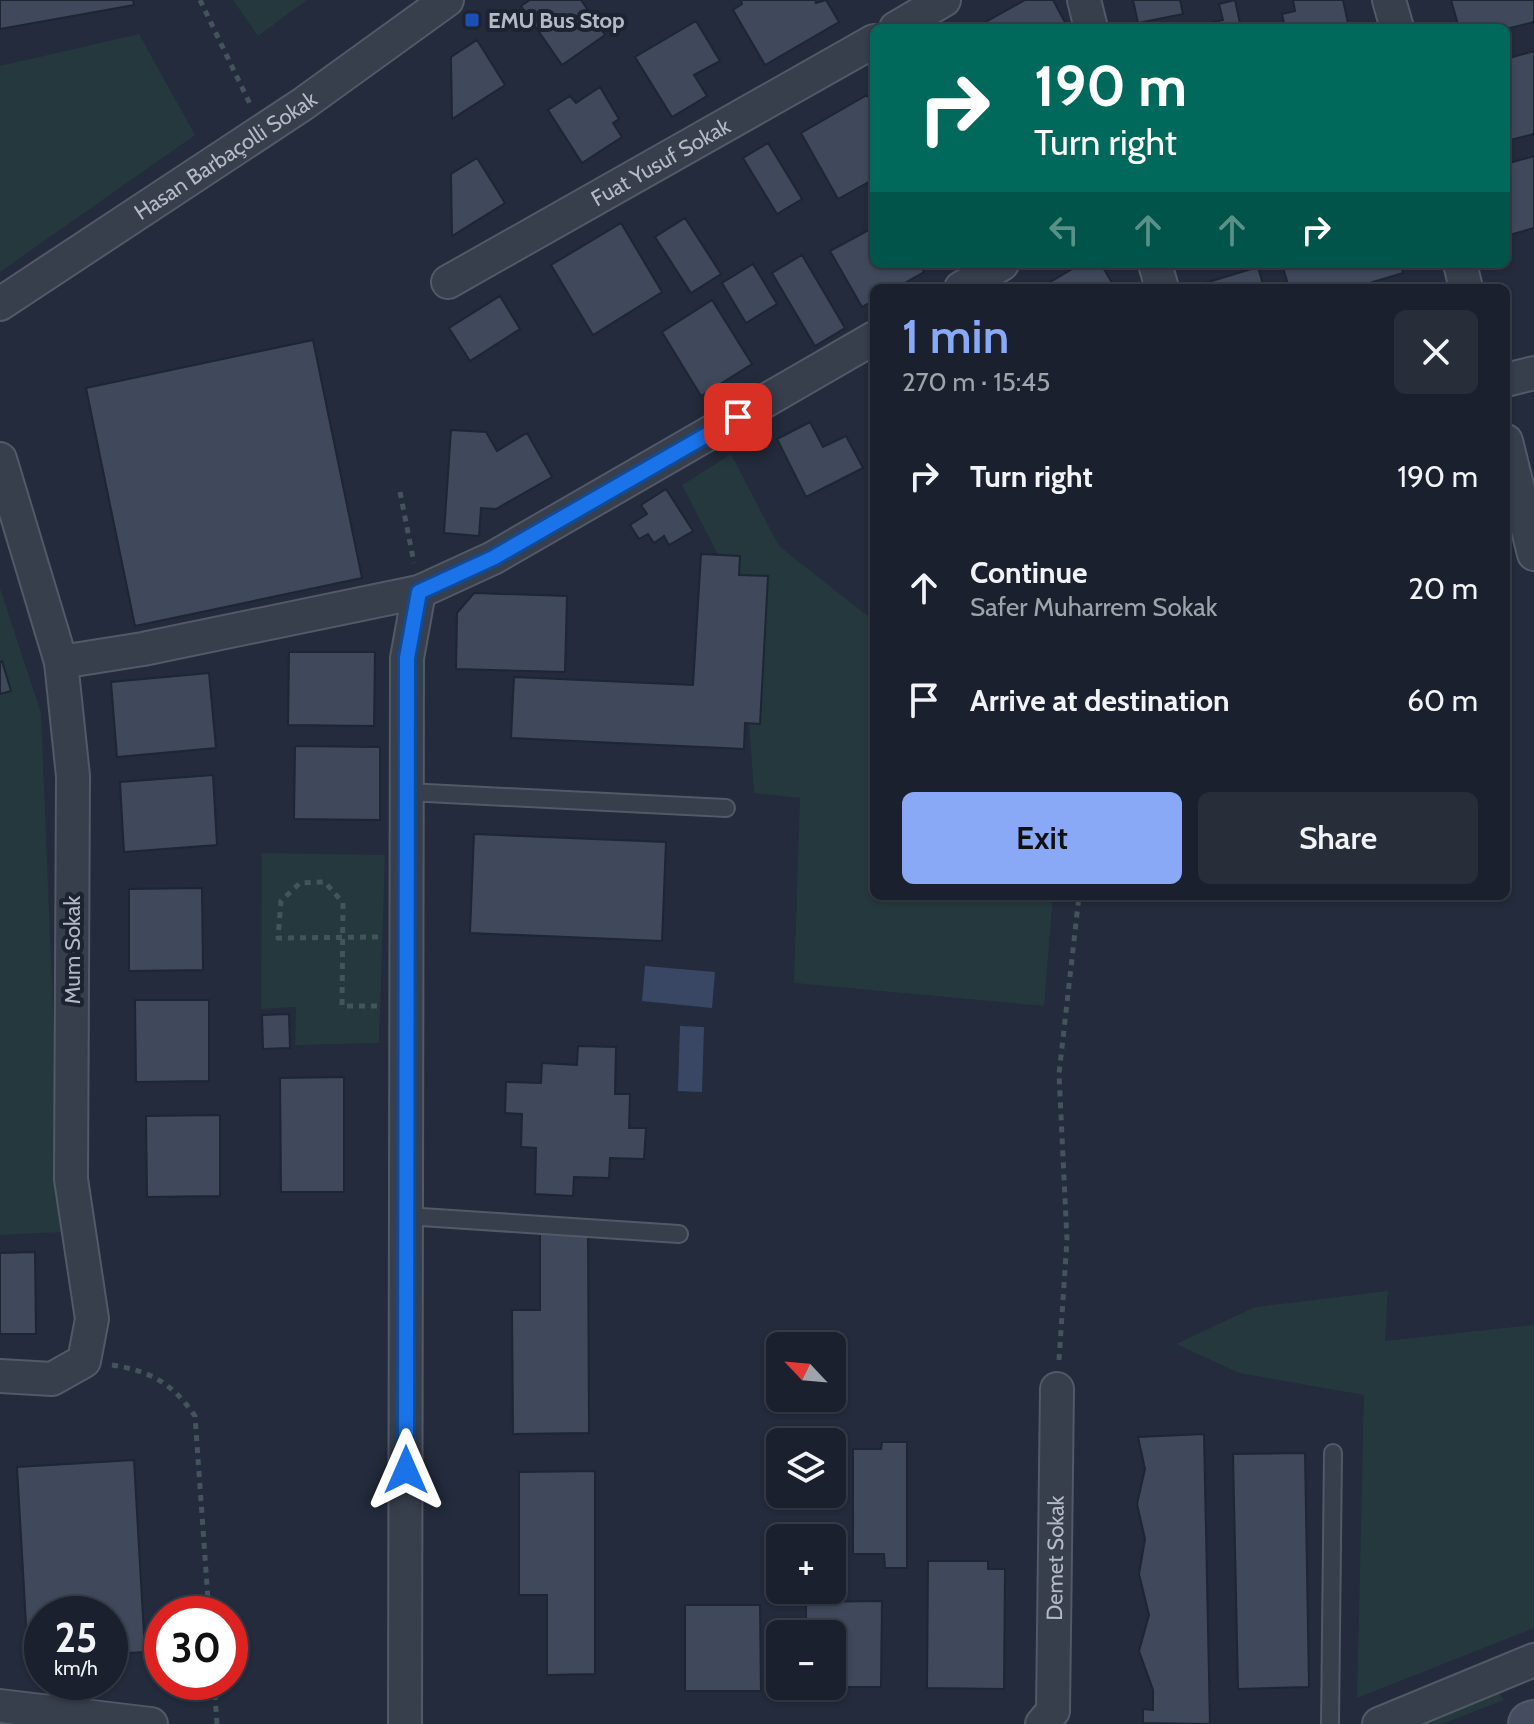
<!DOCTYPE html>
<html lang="en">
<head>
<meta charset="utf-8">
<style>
	:root { --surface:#1a202d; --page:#272d39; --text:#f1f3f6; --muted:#9fa3aa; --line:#383e49; --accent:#89a8f6 }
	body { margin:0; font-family:Cabin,sans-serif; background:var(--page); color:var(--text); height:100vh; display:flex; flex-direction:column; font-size:30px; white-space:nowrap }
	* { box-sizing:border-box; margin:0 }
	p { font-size:26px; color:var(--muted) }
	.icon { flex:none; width:44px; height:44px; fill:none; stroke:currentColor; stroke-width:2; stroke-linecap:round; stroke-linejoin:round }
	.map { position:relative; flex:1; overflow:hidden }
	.drawer { position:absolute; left:870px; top:284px; width:640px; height:616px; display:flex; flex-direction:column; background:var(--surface); border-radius:12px; box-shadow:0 2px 6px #0004,0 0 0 2px var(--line) }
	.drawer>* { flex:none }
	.guide { position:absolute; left:870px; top:24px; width:640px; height:244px; border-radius:12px; box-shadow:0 2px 6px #0004,0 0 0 2px var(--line); background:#00695c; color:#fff; overflow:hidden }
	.needle { width:52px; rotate:296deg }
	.tools { position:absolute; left:766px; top:1332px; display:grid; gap:16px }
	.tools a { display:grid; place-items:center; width:80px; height:80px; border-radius:12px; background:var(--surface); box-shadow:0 2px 6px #0004,0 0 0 2px var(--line); font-size:40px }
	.speed { position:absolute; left:24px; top:1596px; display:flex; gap:16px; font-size:40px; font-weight:700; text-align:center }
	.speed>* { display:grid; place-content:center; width:104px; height:104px; border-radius:50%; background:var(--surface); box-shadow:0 2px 6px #0004,0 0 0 2px var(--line); line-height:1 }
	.speed small { font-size:20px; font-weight:400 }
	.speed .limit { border:12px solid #d22; background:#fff; color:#111 }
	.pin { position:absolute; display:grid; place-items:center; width:68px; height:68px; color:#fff; margin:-34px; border-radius:16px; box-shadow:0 4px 12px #0006 }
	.me { position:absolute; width:88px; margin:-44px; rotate:0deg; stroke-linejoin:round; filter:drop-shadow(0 0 6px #0008) }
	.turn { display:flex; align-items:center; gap:28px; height:168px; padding:0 32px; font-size:36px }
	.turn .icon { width:104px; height:104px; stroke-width:2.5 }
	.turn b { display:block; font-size:56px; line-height:68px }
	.lanes { display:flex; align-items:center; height:76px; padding:0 32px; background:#0003; justify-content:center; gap:40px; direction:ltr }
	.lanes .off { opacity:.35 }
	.round { display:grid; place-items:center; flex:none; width:84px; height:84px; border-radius:12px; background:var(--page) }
	.head { display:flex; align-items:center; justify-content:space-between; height:136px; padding:0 32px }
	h1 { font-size:48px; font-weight:600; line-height:60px; color:var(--accent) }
	.primary-button { display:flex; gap:16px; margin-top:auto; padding:16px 32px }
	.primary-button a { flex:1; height:92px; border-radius:12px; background:var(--accent); color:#111; font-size:32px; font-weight:600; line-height:92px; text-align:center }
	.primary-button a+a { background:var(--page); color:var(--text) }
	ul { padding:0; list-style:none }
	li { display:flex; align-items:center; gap:24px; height:112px; padding:0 32px }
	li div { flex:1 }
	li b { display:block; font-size:30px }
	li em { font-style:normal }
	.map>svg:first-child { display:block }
	.green { fill:#25383d }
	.water { fill:#394765 }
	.building { fill:#3f495b; stroke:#1e2533; stroke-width:2 }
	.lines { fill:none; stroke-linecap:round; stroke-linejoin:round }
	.service-casing { stroke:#525967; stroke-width:20 }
	.minor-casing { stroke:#525967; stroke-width:36 }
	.secondary-casing { stroke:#525967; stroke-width:48 }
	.path { stroke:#43555a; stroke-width:5; stroke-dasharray:6 6; stroke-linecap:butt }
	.service { stroke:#373e4c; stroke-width:16 }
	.minor { stroke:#373e4c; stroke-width:32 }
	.secondary { stroke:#454c5f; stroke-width:44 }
	.route-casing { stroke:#114b97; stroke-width:20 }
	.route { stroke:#1a73e8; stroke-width:14 }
	.transit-dot { fill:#1a4fb4; stroke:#1c2331; stroke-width:3 }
	.labels { text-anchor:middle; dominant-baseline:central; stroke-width:8; stroke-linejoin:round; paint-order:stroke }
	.poi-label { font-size:22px; font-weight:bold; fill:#b3b9c7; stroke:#1c2331; text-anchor:start }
	.street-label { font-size:22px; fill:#b3b9c7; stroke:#1c2331 }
</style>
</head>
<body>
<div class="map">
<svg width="1534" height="1724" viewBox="0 0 1534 1724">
	<rect width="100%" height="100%" fill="#232b3c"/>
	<path class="green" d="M233 0H307L258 36Z
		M139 34 195 135 0 272V66Z
		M731 454 779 546 874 621V896H1053L1044 1006 794 983 800 798 754 793 740 597 682 485Z
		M0 588 41 713 62 1232 0 1235Z
		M262 853 385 855 379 1043 295 1045 296 1007 261 1009Z
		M1388 1291 1385 1341 1534 1325V1628L1357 1698 1364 1395 1239 1373 1176 1344 1255 1307Z
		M1495 1687 1504 1700 1442 1724H1395Z"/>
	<path class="water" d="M645 966 715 972 712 1008 642 1001Z
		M680 1026 704 1027 702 1092 678 1091Z"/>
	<path class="building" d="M0 0H133L134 5 0 29Z
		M530 0H581L605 35 562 65 521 6Z
		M741 0H815L816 3 826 0 839 22 765 65 733 10 742 4Z
		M1025 0H1053L1068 28H975Z
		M1133 0H1180L1183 14 1138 23Z
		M1235 0 1241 28H1189L1223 20 1219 4Z
		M1293 0H1343L1349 28H1285L1282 14 1295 11Z
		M1451 0H1534V22L1506 29 1459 28Z
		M696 21 720 61 694 75 707 96 672 117 635 57Z
		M477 40 505 85 452 119 451 57Z
		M1534 51V134L1506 141V59Z
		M600 87 619 119 613 123 622 137 582 163 548 110 570 96 576 103Z
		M867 95 874 107V179L838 199 801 133Z
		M768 143 802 199 777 214 743 158Z
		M1534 156V228L1506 236V164Z
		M477 158 505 203 452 236 451 174Z
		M685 218 721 274 691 293 655 237Z
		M621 223 662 292 593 335 551 265Z
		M874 227V264H920L924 272 896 288H874V300L862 307 830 251Z
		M802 255 845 328 815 346 772 273Z
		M753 264 777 304 746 323 722 283Z
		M1081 264H1101L1115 288H1040Z
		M1282 264H1401L1403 273 1353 288H1289Z
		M1258 267 1264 288H1206L1205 283Z
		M500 296 520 329 470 361 449 328Z
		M712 300 752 364 701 396 662 332Z
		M313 340 362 578 135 626 86 388Z
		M810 422 823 447 846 436 863 468 806 497 777 439Z
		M451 430 486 432 497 451 527 433 552 477 496 509 481 508 479 536 444 533Z
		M666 489 693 531 669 545 664 536 654 543 648 534 639 539 630 525 647 514 641 505Z
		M701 554 740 556 739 575 768 576 760 724 745 723 744 749 511 738 514 677 693 685Z
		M474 593 567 596 565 672 456 669 457 613Z
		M289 652H375L374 726 288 725Z
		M2 661 11 691 0 694V662Z
		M209 673 216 748 117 757 111 682Z
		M295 746 380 747V820L294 819Z
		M213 775 217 845 124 852 120 782Z
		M474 834 666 842 662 941 470 933Z
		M202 888 203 970 129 971V889Z
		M135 1000H209V1081L136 1082Z
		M289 1014 290 1048 263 1049 262 1015Z
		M578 1046 616 1047 615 1094H630L629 1128H646L644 1159 610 1158 609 1178 574 1177 573 1196 535 1194 536 1148 521 1147 522 1114 505 1113 506 1082 541 1083 542 1063 577 1065Z
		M344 1077V1192H281L280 1078Z
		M220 1115V1196L147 1197 146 1116Z
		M588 1230 589 1433 513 1434 512 1310H540V1231Z
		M35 1252 36 1334H0V1253Z
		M1204 1434 1210 1724 1143 1723V1709L1153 1710V1690L1139 1651 1149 1615 1139 1574 1145 1539 1137 1504 1145 1469 1138 1437Z
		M882 1442H907V1568H885L884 1554H853V1449H881Z
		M1305 1453 1309 1687 1238 1689 1233 1454Z
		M134 1460 145 1652 110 1654V1614H42V1658L28 1659 17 1467Z
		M595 1471V1674L547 1675V1595H519V1472Z
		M928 1561H988V1569H1005L1004 1689 927 1688Z
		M882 1601 881 1687H806L832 1686V1634H806V1602Z
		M685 1605H760L761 1691H685Z"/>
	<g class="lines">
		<g class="service-casing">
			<path id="service" d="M407 792 726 808
				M406 1216 679 1234
				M1330 1724 1333 1453"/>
		</g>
		<g class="minor-casing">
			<g id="minor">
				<path d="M1084 0 1091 28"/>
				<path d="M1389 0 1397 28"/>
				<path d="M896 28 944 0"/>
				<path d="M1155 264 1162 288"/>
				<path d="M1460 264 1466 288"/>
				<path id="s1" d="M448 282 874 41"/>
				<path d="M961 288 1002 264"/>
				<path id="s2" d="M0 304 303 104 447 0"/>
				<path d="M1506 380 1534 373"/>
				<path d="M1506 441 1534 554"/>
				<path d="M0 459 61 662 73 776 71 1179 92 1319 84 1361 52 1379 0 1376"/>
				<path d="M61 662 143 649 419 592"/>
				<path d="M0 1706 151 1724"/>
				<path d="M405 1724 407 658 419 592 493 558 874 338"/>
				<path id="s3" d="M1042 1724 1053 1711 1057 1389"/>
				<path d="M1379 1724 1534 1660"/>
			</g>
		</g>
		<g class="secondary-casing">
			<path id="secondary" d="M1531 1724 1534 1723"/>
		</g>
		<path class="path" d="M200 0 250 104
			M400 492 414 563
			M377 1006H342L343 903 325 882 300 883 281 901 278 938 378 937
			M1059 1360 1067 1240 1059 1074 1079 896
			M112 1365C151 1371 173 1384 195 1416L209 1614
			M214 1682 217 1724"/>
		<use href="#service" class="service"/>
		<use href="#minor" class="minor"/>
		<use href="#secondary" class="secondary"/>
	</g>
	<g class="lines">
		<g class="route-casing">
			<path id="route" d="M406 1470 407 658 419 592 493 558 738 417"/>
		</g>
		<use href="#route" class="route"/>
	</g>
	<rect class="transit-dot" x="464" y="12" width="16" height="16" rx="4"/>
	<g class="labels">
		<g class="poi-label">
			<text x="488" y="20">EMU Bus Stop</text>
		</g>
		<g class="street-label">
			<text stroke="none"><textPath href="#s2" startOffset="270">Hasan Barbaçolli Sokak</textPath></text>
			<text stroke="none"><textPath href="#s1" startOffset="244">Fuat Yusuf Sokak</textPath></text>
			<text transform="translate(72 950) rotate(-90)">Mum Sokak</text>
			<text stroke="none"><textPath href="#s3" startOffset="170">Demet Sokak</textPath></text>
		</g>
	</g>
</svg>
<div class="tools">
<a><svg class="needle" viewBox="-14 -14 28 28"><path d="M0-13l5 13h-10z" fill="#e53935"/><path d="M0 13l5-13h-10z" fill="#9fa3aa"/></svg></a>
<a><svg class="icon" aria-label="layers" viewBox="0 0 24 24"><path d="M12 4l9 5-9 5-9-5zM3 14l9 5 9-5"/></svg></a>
<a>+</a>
<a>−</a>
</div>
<div class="speed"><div>25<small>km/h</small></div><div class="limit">30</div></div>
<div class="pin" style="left:738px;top:417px;background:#d93025"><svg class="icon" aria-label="arrive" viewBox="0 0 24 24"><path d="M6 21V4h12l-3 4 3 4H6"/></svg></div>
<svg class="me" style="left:406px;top:1470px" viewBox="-20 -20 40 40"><path d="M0-17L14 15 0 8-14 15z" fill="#1a73e8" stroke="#fff" stroke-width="4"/></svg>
<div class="guide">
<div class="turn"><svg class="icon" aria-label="right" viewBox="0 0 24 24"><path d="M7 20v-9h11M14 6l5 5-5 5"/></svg><div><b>190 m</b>Turn right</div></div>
<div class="lanes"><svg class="icon off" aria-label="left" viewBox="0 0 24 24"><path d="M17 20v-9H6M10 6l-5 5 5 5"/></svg><svg class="icon off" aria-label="ahead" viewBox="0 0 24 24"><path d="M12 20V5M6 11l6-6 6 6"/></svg><svg class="icon off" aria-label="ahead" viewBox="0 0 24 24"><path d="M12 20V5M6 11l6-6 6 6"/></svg><svg class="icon" aria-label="right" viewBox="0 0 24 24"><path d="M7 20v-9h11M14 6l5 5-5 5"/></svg></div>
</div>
<section class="drawer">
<div class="head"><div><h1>1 min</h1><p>270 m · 15:45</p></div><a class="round"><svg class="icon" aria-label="close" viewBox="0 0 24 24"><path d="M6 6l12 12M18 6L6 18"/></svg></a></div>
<ul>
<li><svg class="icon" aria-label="right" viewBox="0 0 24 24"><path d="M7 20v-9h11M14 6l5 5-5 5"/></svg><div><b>Turn right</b></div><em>190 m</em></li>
<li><svg class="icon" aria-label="ahead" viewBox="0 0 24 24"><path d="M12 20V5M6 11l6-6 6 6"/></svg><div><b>Continue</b><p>Safer Muharrem Sokak</p></div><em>20 m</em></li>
<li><svg class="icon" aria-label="arrive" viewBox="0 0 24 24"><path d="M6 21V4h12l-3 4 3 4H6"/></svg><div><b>Arrive at destination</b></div><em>60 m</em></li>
</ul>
<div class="primary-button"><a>Exit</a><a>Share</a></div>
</section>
</div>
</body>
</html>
